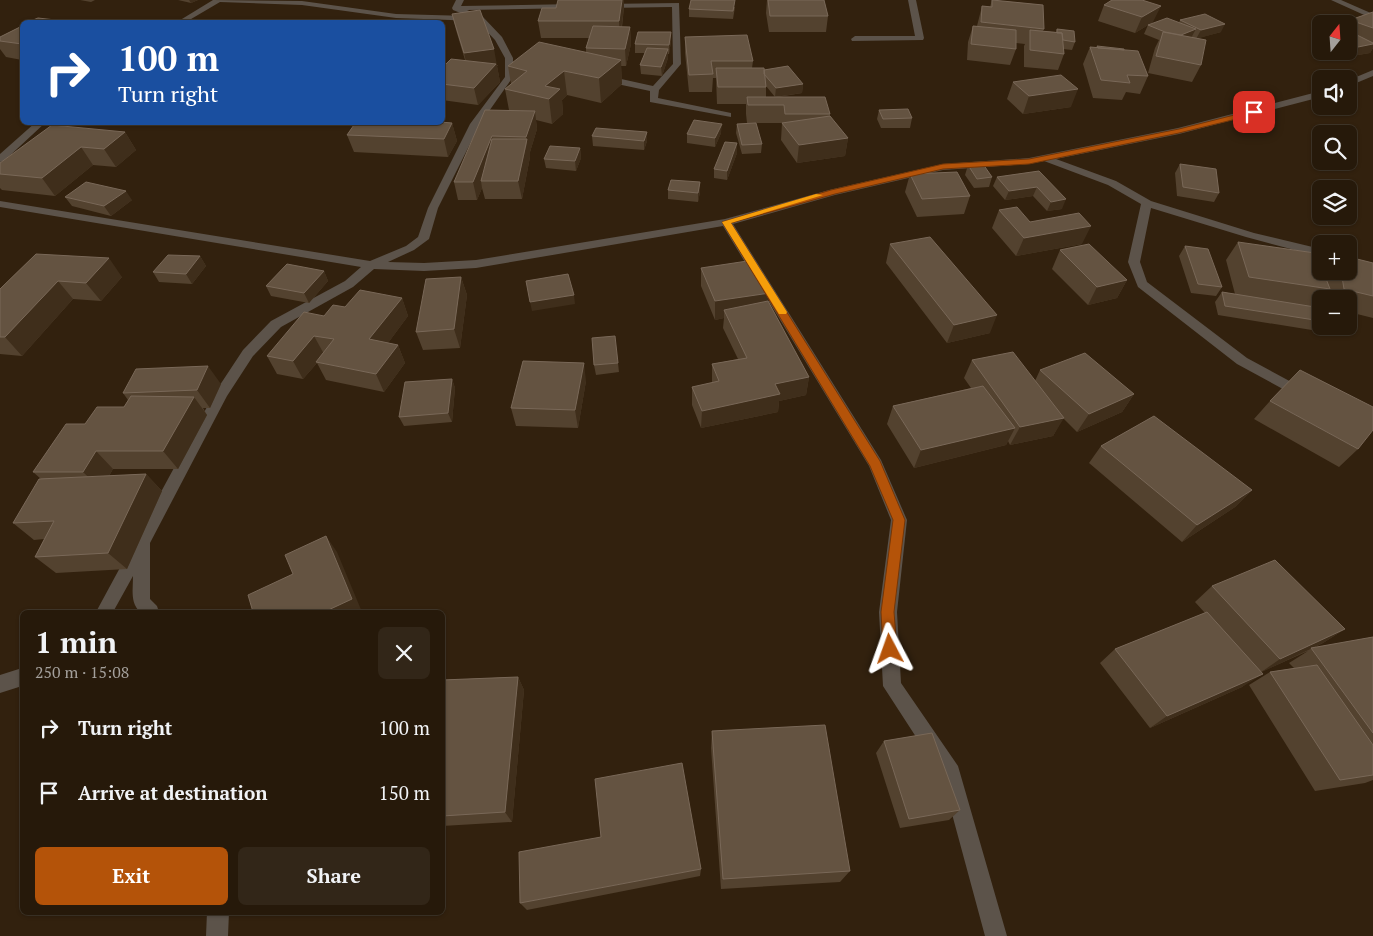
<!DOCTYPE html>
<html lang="en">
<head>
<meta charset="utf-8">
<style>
	:root { --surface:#26190a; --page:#322618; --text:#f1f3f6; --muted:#a4a09c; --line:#42382b; --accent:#b45309 }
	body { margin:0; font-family:"PT Serif",serif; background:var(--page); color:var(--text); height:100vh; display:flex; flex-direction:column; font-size:19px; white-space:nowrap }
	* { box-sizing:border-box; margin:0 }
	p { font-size:16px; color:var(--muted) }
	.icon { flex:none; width:28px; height:28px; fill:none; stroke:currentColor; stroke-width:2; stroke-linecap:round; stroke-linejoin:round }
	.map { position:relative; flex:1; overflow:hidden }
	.sheet { position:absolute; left:20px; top:610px; width:425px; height:305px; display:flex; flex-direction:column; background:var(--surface); border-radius:8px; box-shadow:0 1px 4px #0004,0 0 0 1px var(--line) }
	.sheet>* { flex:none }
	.banner { position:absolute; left:20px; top:20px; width:425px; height:105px; border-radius:8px; box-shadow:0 1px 4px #0004,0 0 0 1px var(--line); background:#1a4fa0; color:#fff; overflow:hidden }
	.needle { width:32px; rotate:17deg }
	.tools { position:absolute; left:1312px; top:15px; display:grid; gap:10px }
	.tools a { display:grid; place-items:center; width:45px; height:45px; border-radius:8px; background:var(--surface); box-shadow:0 1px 4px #0004,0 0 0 1px var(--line); font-size:25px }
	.pin { position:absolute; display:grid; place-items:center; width:42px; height:42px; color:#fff; margin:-21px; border-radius:10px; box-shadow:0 2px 8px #0006 }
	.me { position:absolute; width:55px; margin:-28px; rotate:356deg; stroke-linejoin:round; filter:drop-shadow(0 0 4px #0008) }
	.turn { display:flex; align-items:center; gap:18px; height:105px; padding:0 15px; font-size:22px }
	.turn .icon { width:65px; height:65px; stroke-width:2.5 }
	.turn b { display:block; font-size:35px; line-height:42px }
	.round { display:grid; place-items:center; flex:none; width:52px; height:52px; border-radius:8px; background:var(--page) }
	.summary { display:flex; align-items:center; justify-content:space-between; height:85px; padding:0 15px }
	h1 { font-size:30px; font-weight:700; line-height:38px }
	.action { display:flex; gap:10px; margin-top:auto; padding:10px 15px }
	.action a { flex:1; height:58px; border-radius:8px; background:var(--accent); color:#fff; font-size:20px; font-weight:700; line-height:58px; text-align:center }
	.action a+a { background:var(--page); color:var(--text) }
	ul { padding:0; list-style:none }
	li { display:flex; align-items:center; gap:15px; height:65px; padding:0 15px }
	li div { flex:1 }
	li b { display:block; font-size:19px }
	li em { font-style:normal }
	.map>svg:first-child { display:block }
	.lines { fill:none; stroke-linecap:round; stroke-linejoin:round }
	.minor { fill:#5c534a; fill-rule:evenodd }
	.wall { fill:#53422f; fill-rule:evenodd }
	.shaded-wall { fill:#3f2e1b }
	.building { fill:#645341; stroke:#796858 }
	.route { fill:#b45309; stroke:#753606 }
	.slow { fill:#f59e0b }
</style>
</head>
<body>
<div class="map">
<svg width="1373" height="936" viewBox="0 0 1373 936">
	<rect width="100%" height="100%" fill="#32210e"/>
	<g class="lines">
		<path class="minor" d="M213 0 302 1 396 14 468 16 453 10 452 8 456 0H464L461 6 577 4 581 6 577 8 467 10 483 17 502 37 513 58V77L480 124 438 208 429 239 414 250 388 262 424 263 476 260 725 219 829 190 943 164 1029 158 1178 128 1321 91V97L1179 134 1056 159 1116 181 1151 201 1254 233 1321 249V257L1246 237 1151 208 1140 262 1147 282 1247 358 1308 391 1310 395 1308 399 1303 400 1237 364 1138 287 1128 262 1141 204 1108 185 1044 161 1029 164 943 170 835 195 733 224 881 460 907 520 897 612 901 683 958 766 1007 936H985L942 777 883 686 879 612 891 520 869 466 723 226 476 268 424 271 374 269 353 287 281 327 253 356 227 396 150 543V599L157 606 159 612H140C130 602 133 590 133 576L113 612H96L214 394 243 350 271 321 345 281 361 267 0 207V201L370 261 406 246 418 237 428 208 470 124 505 77V58L495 40 477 21 396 18 302 5 220 2 186 22H177Z
			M908 0H916L924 38 923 40 852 41 851 39 855 36H915Z
			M1331 0H1341L1373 14V19Z
			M679 3 681 64 659 90 658 98 731 113V117L650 102V91L603 81 599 78 603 75 653 86 673 64 672 7 605 8H602V4Z
			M1373 70V76L1349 86V80Z
			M36 122H46L4 161 0 162V154Z
			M22 668V686L0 693V675Z
			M207 912H229L228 936H206Z"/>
	</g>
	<path class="wall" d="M80 0H95L91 2Z
		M178 0H198L191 3Z
		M767 0H824L828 16 826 32H769L766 13Z
		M992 0 1044 29 1043 31 1056 32 1057 29 1075 42 1072 50 1063 49 1064 54 1058 70 1024 67V46L1025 44 1016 43V49L1010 65 967 60 968 42 973 26H977L982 6 990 7Z
		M1112 0 1153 22 1135 33 1098 21 1104 5Z
		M624 7 622 27H630L631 44 626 66H621L622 84 601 103 567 95 562 100 563 114 552 124 536 120 537 129 530 152V157L522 199H485L482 188 477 200H458L454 182 509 110 505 89 511 84 508 66 586 52V48L589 38H541L538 21Z
		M735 7 733 19 689 17V9Z
		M1373 12V48L1370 53 1352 56 1343 51H1349V24H1348L1350 20Z
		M452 14 498 66H497L500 82 478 105 442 100V65H445L465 60 456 30Z
		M1180 20 1221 32 1198 38 1201 65 1192 82 1148 73 1155 48 1159 40 1144 34 1148 25 1179 23Z
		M22 26V60L6 57 0 49V37Z
		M671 32V41L669 54H668V58L662 76 641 74 640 65 645 53H635V44Z
		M685 37 753 61 752 68 764 70 803 84 802 93 778 97 830 114V116L848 138 845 156 797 163 781 140 782 123H747L746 114V104H717L716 78H713L712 92H689L685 53ZM766 86 775 97H766Z
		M1097 46 1148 76 1140 94 1126 92 1122 100 1093 98 1083 64 1090 47 1097 48Z
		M1013 82 1071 107 1023 114 1007 99Z
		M879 110 912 118 910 128H881L877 119Z
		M452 123 457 141 448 157 354 152 347 135Z
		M737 124 762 144 761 153 742 154 736 133Z
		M125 132 136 150 116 167 93 165 55 196 2 190 0 188V163Z
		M647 132V141L644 150 593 146 592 136Z
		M721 133 715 147 687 143V134Z
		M580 148 581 158 576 171 546 168 544 159Z
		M737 153 727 180 714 178V169Z
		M1180 164 1219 193 1214 202 1177 196 1175 173Z
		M968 165 992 177 989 187 974 188 965 175Z
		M1039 171 1062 209 1047 211 1033 196 1005 200 993 186 997 177Z
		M910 174 970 196 964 214 917 217 905 192Z
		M700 182V192L698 202 668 199V190Z
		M65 197 132 200 111 216 72 206Z
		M999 210 1030 222 1082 244 1016 256 992 228Z
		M1238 242 1324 273 1325 271H1349L1373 263V318L1349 312V299H1327V293L1315 307 1321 308V326H1323L1318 331 1218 315 1215 302 1222 292 1235 294 1226 260Z
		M890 244 990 333 947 343 886 263Z
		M1185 246 1222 287 1216 296 1191 293 1179 256Z
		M1060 250 1127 280 1117 298 1088 305 1052 269Z
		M36 254 122 277 101 301 73 299 22 356 0 354V289Z
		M200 256 206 266 192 284 159 282 153 272Z
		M701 268 770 293 769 303 809 377 806 395 779 401 778 412 701 428 692 405V387L712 383V364L738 359 723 328 724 318 715 320 701 286Z
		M324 271 328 281 309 303 271 296 266 286Z
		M461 277 467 295 460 348 423 350 416 332Z
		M402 298 408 316 388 343 398 345 405 363 384 392 326 380 317 363 303 379 277 374 267 356 324 316 345 307Z
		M972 360 1035 381 1040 370 1134 394 1122 412 1077 432 1063 418 1053 436 1010 445 1008 441 1006 445 914 468 887 424 893 406 971 388 964 378Z
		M618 363 619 372 596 375 594 365Z
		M452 379 455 388 452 422 404 426 399 417Z
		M586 381 578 428 516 426 511 408Z
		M221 384 210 408H203L207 415 178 469H113L109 476 146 474 162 491 127 569 56 573 35 557 44 539 34 540 13 523 41 479 33 472 85 424 124 407 128 400 123 393Z
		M1270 401 1358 449 1339 467 1254 419Z
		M1101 446 1252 490 1235 507 1182 542 1089 463Z
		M1212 586 1345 629 1323 643 1313 648 1373 637V780L1365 783 1315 791 1249 685 1270 672 1294 668 1289 663 1308 651 1261 672 1242 687 1150 728 1100 663 1115 649 1205 613 1195 602Z
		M518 677 524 690 512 822 442 826V680Z
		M712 731 850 871 840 882 721 889 711 748Z
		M884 741 960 810 949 820 900 828 876 753Z
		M701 869 700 876 527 910 520 903Z"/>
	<path class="shaded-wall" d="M189 0H198L191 3Z
		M622 0H624V7L620 38 619 21Z
		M1161 6 1153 22 1135 33 1142 17Z
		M1225 24 1221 32 1196 39 1201 30Z
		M630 27 631 44 626 66 625 49Z
		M1196 29 1191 38 1177 37Z
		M671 32V41L669 54V45Z
		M1373 44V48L1370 53 1352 56 1358 47Z
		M494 49 500 82 478 105 474 88 468 70 464 53Z
		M668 49V58L662 76 661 67Z
		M444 52 446 61 442 64V53Z
		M621 60 622 84 601 103 599 78Z
		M564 71 567 95 562 100 563 114 552 124 549 99 545 86Z
		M803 84 802 93 775 97 776 88Z
		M1078 89 1071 107 1023 114 1029 96Z
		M535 111 537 129 530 152V157L522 199 518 181 527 143 526 137Z
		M452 123 457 141 448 157 444 139Z
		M722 124 721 133 715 147V138Z
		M125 132 136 150 116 167 104 149Z
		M647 132V141L644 150V141Z
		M492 136 496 154 481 181 482 188 477 200 473 182Z
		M848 138 845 156 797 163 799 145Z
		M737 143V153L727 180V171Z
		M81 147 93 165 55 196 42 178Z
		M580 148 581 158 576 171 575 161Z
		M700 182V192L698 202V193Z
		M1037 187 1033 196 1005 200 1009 191Z
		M126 191 132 200 111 216 104 206Z
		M1066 199 1062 209 1047 211 1051 202Z
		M1091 226 1082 244 1016 256 1024 238Z
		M200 256 206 266 192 284 186 274Z
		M109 258 122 277 101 301 86 283Z
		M324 271 328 281 309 303 304 293Z
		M461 277 467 295 460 348 454 329Z
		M1127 280 1117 298 1088 305 1097 287Z
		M58 281 73 299 22 356 5 337Z
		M770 293 768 311 724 310V318L715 320V301Z
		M574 295 575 304 532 311 530 302Z
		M402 298 408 316 377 358 369 339Z
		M997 315 990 333 947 343 954 325Z
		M314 336 324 354 316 362 317 363 303 379 293 361Z
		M398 345 405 363 384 392 376 374Z
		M584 363 586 381 578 428 575 410Z
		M208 366 221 384 210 408 197 390Z
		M809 377 806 395 779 401 778 412 701 428 702 411 775 384Z
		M452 379 455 388 452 422 448 413Z
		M1134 394 1122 412 1077 432 1089 414Z
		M194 397 207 415 178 469 163 451Z
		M1064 418 1053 436 1010 445 1020 427Z
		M1015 428 1006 445 914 468 921 450Z
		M96 451 113 469 101 489 83 472Z
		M146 474 162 491 127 569 108 553Z
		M1252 490 1235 507 1182 542 1197 525Z
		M326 536 337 552 362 612H324Z
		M1345 629 1323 643 1260 673 1280 659Z
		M1263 674 1242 687 1150 728 1167 716Z
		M518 677 524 690 512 822 505 812Z"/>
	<path class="building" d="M558 0H622L619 21H538L542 8H556Z
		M691 0H735L733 11 689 9Z
		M768 0H824L828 16H770Z
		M992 0 1043 5 1044 29 981 22 982 6 992 7Z
		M1112 0H1142L1161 6 1142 17 1104 5Z
		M480 10 494 49 464 53 452 14Z
		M1373 12V28L1350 20Z
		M1205 14 1225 24 1201 30 1180 20Z
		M38 18 73 22H28Z
		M1167 18 1196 29 1181 35 1165 32 1148 25Z
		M391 20 404 22H388Z
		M22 26V44L0 41V37Z
		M593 26 630 27 625 49 586 48Z
		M973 26 1016 30V49L971 44Z
		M1057 29 1074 31 1075 42 1063 40 1062 33H1057Z
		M1030 30 1062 33 1064 54 1030 50Z
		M1349 31 1373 43V44L1358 47 1349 43Z
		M638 32H671L669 45 635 44Z
		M1163 32 1206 40 1201 65 1156 56Z
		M747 35 753 61H711L713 74 689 75 685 37Z
		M539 42 621 60 599 78 564 71 545 86 560 89 549 99 505 89 527 71 508 66Z
		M1097 46 1124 49V50L1098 48Z
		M1090 47 1138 51 1148 76 1127 75 1130 83 1101 80Z
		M647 48 668 49 661 67 640 65Z
		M451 59 496 64 474 88 442 84V65H445Z
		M788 66 803 84 776 88 764 74V70Z
		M716 68H764L766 87H718Z
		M1061 75 1078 89 1029 96 1013 82Z
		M747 97H825L830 114H785L784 105H748Z
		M908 109 912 118 883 119 879 110Z
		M485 110 535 111 526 137 492 136 473 182H454Z
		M830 116 848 138 799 145 782 123Z
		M694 120 722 124 715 138 687 134Z
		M356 122H440L452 123 444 139 347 135Z
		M756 123 762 144 742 145 737 124Z
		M52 125 125 132 104 149 81 147 42 178 0 174V163Z
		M596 128 647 132 644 141 592 136Z
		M492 139H527L518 181H481Z
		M725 142 737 143 727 171 714 169Z
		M550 146 580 148 575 161 544 159Z
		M983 164 992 177 977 179 968 165Z
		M1180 164 1216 169 1219 193 1183 187Z
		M1039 171 1066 199 1051 202 1037 187 1009 191 997 177Z
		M957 172 970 196 922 199 910 174Z
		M671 180 700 182 698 193 668 190Z
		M86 182 126 191 104 206 65 197Z
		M1017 207 1030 222 1079 213 1091 226 1024 238 999 210Z
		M930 237 997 315 954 325 890 244Z
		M1238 242 1315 253 1321 268V271H1323L1330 289 1249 277Z
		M1089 244 1127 280 1097 287 1060 250Z
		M1185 246 1208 249 1222 287 1198 284Z
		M36 254 109 258 86 283 58 281 5 337H0V289Z
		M168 255 200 256 186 274 153 272Z
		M1349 257 1373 263V296L1344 289 1341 271H1349Z
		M754 260 770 293 715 301 701 268Z
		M287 264 324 271 304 293 266 286Z
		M568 274 574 295 530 302 526 281Z
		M461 277 454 329 416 332 426 279Z
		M360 290 402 298 369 339 398 345 376 374 316 362 334 339 314 336 293 361 267 356 304 312 324 316 333 305 345 307Z
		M1222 292 1321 308V321L1225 306Z
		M768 301 809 377 775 384 780 394 702 411 692 387 719 381 712 364 747 358 724 310Z
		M615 336 618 363 594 365 592 338Z
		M1013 352 1064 418 1020 427 972 360Z
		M1085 353 1134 394 1089 414 1040 370Z
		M523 361 584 363 575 410 511 408Z
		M208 366 197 390 123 393 136 369Z
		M1300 370 1373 407V430L1358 449 1270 401Z
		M452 379 448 413 399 417 405 382Z
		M983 386 1015 428 921 450 893 406Z
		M131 396 194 397 163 451H96L83 472H33L66 424H85L97 407H124Z
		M1154 416 1252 490 1197 525 1101 446Z
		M146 474 108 553 35 557 54 521 13 523 39 479Z
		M326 536 352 599 324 612H253L248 595 293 574 285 555Z
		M1275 560 1345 629 1280 659 1212 586Z
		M1207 612 1263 674 1167 716 1115 649Z
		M1373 637V733L1311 648Z
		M1317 665 1373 745V775L1340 780 1270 672Z
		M518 677 505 812 442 816V680Z
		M825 725 850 871 723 879 712 731Z
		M932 733 960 810 909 819 884 741Z
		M682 763 701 869 520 903 519 852 601 837 595 779Z"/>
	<path class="route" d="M1254 110 1258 112 1257 114 1179 133 1029 164 943 169 835 194 731 223 880 461 905 520 894 612 897 649 895 653 890 655 885 653 883 649 881 612 893 520 870 466 722 222 831 190 943 164 1029 159 1179 129Z"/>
	<path class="slow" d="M816 194 823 195 731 223 787 312 786 314H779L722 222Z"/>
</svg>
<div class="tools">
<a><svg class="needle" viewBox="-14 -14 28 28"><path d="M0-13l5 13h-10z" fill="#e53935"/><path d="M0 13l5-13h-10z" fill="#a4a09c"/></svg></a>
<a><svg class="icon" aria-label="sound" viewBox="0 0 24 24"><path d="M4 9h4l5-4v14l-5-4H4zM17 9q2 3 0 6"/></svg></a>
<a><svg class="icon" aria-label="search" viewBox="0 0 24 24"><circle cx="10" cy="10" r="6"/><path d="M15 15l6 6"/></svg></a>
<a><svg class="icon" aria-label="layers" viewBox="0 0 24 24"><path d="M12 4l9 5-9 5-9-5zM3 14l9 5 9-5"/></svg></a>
<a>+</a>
<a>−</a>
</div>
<div class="pin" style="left:1254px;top:112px;background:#d93025"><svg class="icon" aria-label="arrive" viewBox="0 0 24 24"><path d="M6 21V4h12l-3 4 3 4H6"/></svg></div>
<svg class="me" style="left:890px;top:649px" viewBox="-20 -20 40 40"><path d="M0-17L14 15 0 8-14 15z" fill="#b45309" stroke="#fff" stroke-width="4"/></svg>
<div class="banner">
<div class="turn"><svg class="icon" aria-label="right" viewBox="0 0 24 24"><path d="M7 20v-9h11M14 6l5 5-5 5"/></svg><div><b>100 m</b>Turn right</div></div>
</div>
<section class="sheet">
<div class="summary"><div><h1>1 min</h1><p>250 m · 15:08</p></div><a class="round"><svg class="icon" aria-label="close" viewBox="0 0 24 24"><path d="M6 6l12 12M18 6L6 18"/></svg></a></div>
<ul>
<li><svg class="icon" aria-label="right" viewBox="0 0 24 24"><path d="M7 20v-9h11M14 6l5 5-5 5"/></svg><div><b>Turn right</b></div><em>100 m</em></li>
<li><svg class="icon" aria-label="arrive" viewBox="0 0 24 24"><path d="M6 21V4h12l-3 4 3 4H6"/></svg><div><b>Arrive at destination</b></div><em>150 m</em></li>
</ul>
<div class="action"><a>Exit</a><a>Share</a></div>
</section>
</div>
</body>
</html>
